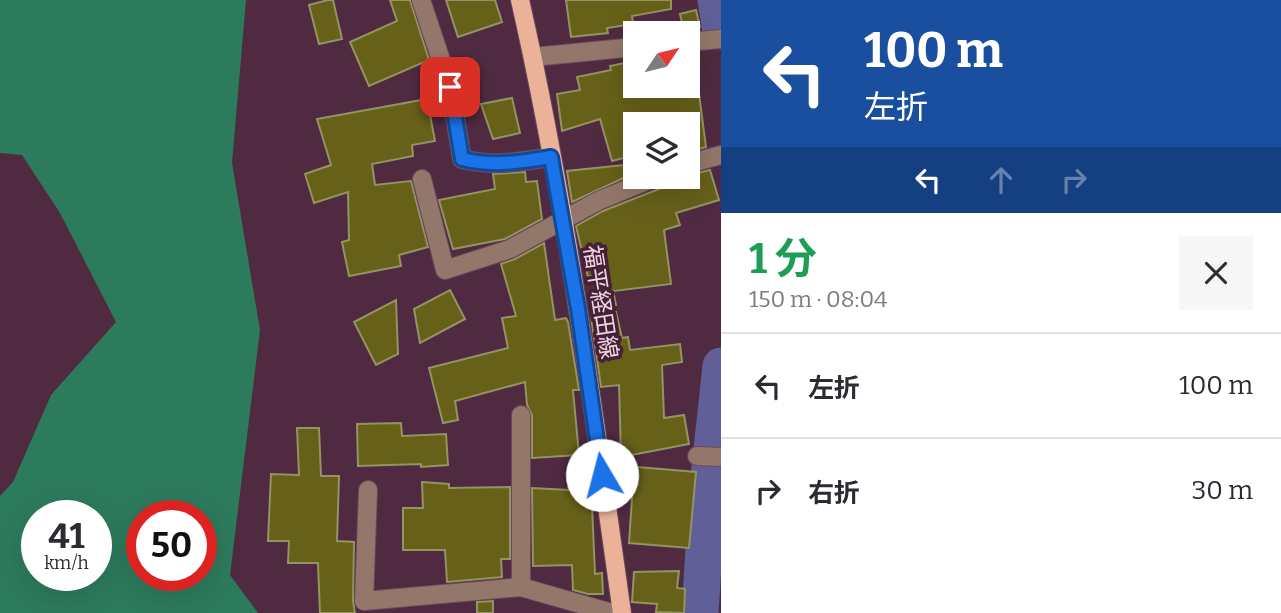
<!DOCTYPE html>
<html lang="ja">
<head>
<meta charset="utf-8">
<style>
	:root { --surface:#fff; --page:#f7f7f7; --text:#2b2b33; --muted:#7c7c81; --line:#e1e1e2 }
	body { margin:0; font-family:Bitter,"Noto Sans JP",serif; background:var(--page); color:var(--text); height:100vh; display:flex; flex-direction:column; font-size:26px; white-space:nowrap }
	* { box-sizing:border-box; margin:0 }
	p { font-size:23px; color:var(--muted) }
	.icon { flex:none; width:38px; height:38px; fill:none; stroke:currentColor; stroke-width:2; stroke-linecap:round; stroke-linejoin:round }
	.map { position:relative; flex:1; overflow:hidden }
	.drawer { display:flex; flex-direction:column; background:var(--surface); width:560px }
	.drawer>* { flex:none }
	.hud { background:#1a4fa0; color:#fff; overflow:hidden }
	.needle { width:46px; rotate:55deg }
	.controls { position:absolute; left:623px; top:21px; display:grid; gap:14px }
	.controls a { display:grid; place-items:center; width:77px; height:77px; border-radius:0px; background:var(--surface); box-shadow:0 7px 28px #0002; font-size:35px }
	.speed { position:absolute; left:21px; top:500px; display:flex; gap:14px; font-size:35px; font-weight:700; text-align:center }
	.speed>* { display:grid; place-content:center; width:91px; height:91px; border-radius:50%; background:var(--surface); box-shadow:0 7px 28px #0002; line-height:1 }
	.speed small { font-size:18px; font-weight:400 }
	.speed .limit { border:10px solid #d22; background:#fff; color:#111 }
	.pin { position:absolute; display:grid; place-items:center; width:60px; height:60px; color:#fff; margin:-30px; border-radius:14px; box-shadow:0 4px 10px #0006 }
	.me { position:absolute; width:77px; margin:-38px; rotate:352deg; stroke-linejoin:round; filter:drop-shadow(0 0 5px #0008) }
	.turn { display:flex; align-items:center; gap:24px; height:147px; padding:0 28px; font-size:32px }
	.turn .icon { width:91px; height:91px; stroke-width:2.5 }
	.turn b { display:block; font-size:49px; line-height:60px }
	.lanes { display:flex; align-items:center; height:66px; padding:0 28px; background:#0003; justify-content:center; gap:35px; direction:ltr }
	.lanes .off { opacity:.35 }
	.round { display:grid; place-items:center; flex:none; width:74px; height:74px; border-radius:0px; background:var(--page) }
	.overview { display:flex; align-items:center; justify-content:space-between; height:119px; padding:0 28px }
	h1 { font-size:42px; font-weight:700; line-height:52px; color:#1e9e55 }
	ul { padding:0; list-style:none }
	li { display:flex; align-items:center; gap:21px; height:105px; padding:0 28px; border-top:2px solid var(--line) }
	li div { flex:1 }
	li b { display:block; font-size:26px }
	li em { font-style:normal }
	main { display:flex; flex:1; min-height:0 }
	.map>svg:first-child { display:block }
	.forest { fill:#2d7b5d; fill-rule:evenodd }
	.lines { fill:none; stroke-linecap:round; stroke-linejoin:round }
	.river { stroke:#615f98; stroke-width:37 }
	.building { fill:#666019; stroke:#959263; stroke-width:2 }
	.minor-casing { stroke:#6c495e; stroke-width:20 }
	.major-casing { stroke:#6c495e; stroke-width:20 }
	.minor { stroke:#93776a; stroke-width:18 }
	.major { stroke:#ecb299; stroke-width:18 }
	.route-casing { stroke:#114b97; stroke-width:18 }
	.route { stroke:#1a73e8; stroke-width:12 }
	.labels { text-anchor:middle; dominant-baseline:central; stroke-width:7; stroke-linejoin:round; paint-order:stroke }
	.street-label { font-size:23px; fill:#eed5e2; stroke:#452036 }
</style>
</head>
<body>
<main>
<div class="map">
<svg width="721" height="613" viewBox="0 0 721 613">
	<rect width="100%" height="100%" fill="#502a41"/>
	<path class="forest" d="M0 0H246L232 163 260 330 230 575 258 613H0V496L13 482 51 395 116 322 60 213 22 155 0 153ZM37 516H96V576H37ZM142 516H201V576H142Z"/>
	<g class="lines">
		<path class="river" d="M716 0 721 31
			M700 613 708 486 721 366"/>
	</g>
	<path class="building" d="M328 0H333L342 39 319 44 309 5Z
		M390 0H410L429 60 369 86 350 42 397 21Z
		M446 0H495L502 22 458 37Z
		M566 0H671V9L632 16 633 24 607 28 608 33 571 37Z
		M696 10 700 27 684 31 680 14Z
		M635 61V86H698L706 147 688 152V124H635V155L612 161 600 119 562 131 557 94 580 90 577 77 611 70 610 66Z
		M512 98 520 133 493 139 481 104Z
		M427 99 435 141 412 145 413 156 372 164 375 185 411 181 428 247 399 255 401 266 349 276 342 242 349 240 348 192 314 203 305 174 331 165 317 119Z
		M624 165 628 176 572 202 567 171Z
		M710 170 719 200 676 213 680 225 664 230 671 284 613 291 616 305 599 308 592 276 588 277 576 226 603 211 682 180 681 177Z
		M525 172 526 182 537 181 542 219 505 239 453 249 439 200 495 189 493 174Z
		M544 243 555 320 566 318 568 322 579 390H573L579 455 532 458V415L527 405 525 382 455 401 458 420 443 423 429 368 508 348 502 318 516 316 501 264 515 259Z
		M450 290 465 319 420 343 414 309Z
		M396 300 398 354 376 365 354 322Z
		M616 312 622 338 628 337 630 350 680 344 682 362 662 365 664 418 684 415 689 444 621 457 619 385 601 387 591 317Z
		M401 423 402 436 446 434 448 465 421 467V464L358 466 357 424Z
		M297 428H319L321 476H339L337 541 354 542 353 601 355 613H320L318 563H288L289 541H268L271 474 299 475Z
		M613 465 696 472 689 548 629 543 633 483 615 479Z
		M422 482 449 484V488L510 487V559H501L502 577 447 582 445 550H403V508H423Z
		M592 486 595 505H592L595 574 602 573 603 594H588L573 590 572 565 533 566 532 488 569 490Z
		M679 571 677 588 685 589 684 613 656 612 657 604 632 602 634 572Z
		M493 601V613H477V602Z"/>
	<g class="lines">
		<g class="minor-casing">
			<path id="minor" d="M421 0 450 87 462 159C495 167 519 162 551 157
				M688 42 721 39
				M533 57 635 47
				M688 164 721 155
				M422 179 445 270 510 249 598 201 656 177
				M521 415V587L612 613
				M697 456 721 457
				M368 490 364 601 521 587"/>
		</g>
		<g class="major-casing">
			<path id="major" d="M520 0C566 202 593 408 622 613"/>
		</g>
		<use href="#minor" class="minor"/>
		<use href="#major" class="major"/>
	</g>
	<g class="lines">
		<g class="route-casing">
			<path id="route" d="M450 87 462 159C494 167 519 162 551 157L578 309 602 475"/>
		</g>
		<use href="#route" class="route"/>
	</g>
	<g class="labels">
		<g class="street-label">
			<text transform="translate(601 302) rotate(81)">福平経田線</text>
		</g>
	</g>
</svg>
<div class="controls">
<a><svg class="needle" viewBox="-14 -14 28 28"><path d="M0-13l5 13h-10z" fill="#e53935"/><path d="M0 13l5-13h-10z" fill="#7c7c81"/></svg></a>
<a><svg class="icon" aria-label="layers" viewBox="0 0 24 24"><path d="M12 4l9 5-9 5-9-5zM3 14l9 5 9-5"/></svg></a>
</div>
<div class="speed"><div>41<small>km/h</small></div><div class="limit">50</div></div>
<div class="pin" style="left:450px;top:87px;background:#d93025"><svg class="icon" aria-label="arrive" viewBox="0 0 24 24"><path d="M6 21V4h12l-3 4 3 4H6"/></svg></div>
<svg class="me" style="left:602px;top:475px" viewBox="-20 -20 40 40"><circle r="19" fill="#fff"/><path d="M0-13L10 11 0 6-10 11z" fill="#1a73e8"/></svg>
</div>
<section class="drawer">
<div class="hud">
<div class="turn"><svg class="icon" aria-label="left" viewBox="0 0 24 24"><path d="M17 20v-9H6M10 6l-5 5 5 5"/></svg><div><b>100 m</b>左折</div></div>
<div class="lanes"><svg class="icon" aria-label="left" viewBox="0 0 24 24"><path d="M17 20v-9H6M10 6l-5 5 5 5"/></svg><svg class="icon off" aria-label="ahead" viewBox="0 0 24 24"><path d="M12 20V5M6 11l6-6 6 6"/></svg><svg class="icon off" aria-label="right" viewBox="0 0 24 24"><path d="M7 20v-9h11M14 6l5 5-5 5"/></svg></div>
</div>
<div class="overview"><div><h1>1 分</h1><p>150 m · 08:04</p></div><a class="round"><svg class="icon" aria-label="close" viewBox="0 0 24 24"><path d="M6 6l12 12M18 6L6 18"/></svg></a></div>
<ul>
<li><svg class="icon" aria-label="left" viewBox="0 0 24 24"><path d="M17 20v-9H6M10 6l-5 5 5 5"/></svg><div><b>左折</b></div><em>100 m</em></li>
<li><svg class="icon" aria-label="right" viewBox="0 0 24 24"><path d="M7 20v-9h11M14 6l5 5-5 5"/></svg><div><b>右折</b></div><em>30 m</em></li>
</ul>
</section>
</main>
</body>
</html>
